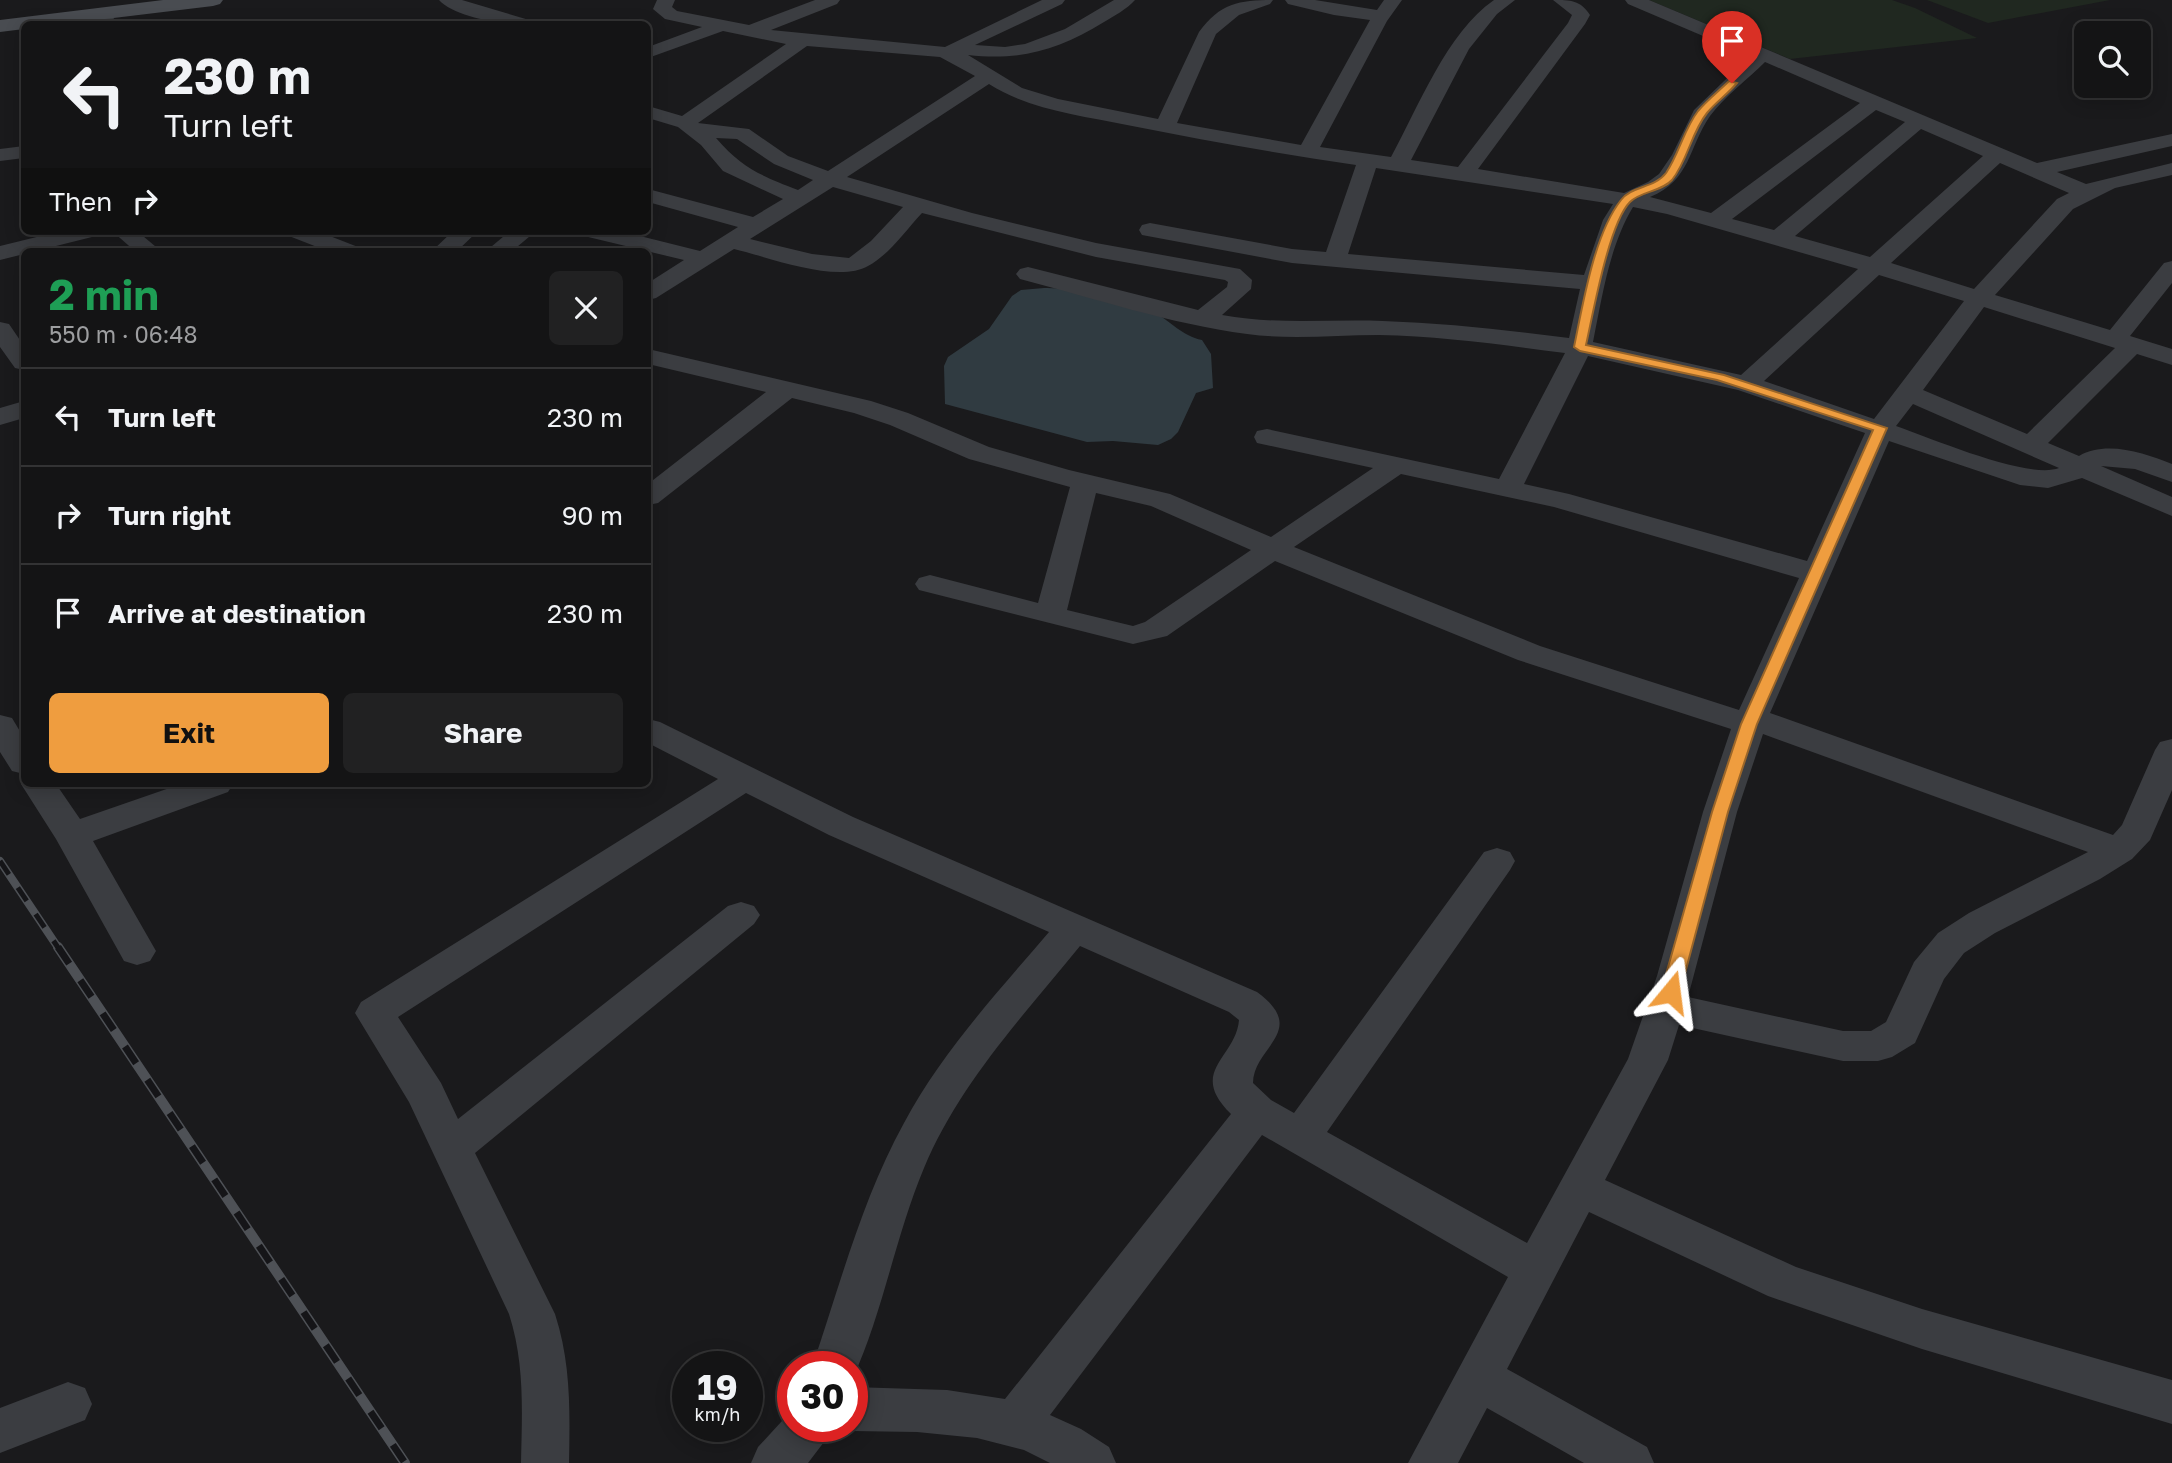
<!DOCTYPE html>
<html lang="en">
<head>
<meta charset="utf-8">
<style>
	:root { --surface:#141415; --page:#212122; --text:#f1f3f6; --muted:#9d9ea0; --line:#333334; --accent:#ef9d3f }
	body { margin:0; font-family:"Golos Text",sans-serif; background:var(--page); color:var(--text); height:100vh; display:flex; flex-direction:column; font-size:26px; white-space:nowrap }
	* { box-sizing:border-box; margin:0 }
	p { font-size:23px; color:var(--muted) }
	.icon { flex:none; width:38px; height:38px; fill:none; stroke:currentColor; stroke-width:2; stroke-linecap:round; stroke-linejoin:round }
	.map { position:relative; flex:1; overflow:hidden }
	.sheet { position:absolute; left:21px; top:248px; width:630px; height:539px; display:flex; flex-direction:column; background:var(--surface); border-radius:10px; box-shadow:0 4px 18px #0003,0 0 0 2px var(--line) }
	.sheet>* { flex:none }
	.hud { position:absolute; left:21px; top:21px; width:630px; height:214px; border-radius:10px; box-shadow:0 4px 18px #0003,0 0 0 2px var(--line); background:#141415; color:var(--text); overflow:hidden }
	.tools { position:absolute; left:2074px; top:21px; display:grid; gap:14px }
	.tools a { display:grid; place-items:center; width:77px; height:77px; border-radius:10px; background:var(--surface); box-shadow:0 4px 18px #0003,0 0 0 2px var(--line); font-size:35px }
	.speed { position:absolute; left:672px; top:1351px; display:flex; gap:14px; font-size:35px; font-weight:700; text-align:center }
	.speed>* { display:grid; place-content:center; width:91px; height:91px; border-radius:50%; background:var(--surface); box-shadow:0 4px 18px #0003,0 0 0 2px var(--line); line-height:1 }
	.speed small { font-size:18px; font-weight:400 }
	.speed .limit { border:10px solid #d22; background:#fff; color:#111 }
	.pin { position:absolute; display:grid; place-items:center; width:60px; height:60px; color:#fff; margin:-72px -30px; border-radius:50% 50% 50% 0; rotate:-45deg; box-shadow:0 0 7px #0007 }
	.pin .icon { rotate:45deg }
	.me { position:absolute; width:77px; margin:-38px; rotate:16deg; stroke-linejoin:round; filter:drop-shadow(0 0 5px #0008) }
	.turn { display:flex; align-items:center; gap:24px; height:147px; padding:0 28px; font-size:32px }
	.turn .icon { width:91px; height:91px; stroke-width:2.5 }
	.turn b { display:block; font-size:49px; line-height:60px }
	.then { display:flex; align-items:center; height:66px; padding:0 28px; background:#0003; gap:14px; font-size:26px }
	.round { display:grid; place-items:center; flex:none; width:74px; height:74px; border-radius:10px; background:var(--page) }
	.summary { display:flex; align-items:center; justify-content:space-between; height:119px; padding:0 28px }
	h1 { font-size:42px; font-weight:700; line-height:52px; color:#1e9e55 }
	.action { display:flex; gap:14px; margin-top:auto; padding:14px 28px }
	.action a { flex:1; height:80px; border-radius:10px; background:var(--accent); color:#111; font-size:28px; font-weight:700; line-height:80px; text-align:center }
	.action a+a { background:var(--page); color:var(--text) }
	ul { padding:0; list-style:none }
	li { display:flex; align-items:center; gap:21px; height:98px; padding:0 28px; border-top:2px solid var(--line) }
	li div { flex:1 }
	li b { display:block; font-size:26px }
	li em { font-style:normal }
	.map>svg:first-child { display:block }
	.green { fill:#202820 }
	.water { fill:#303b41 }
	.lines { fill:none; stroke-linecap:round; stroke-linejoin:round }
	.street { fill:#3b3d41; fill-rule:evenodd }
	.secondary { fill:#494c51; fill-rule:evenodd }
	.rail-far1-casing { stroke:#4e5156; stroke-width:8 }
	.rail-casing { stroke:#4e5156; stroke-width:10 }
	.rail-far1 { stroke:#151518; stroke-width:5; stroke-dasharray:16; stroke-linecap:butt }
	.rail { stroke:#151518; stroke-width:7; stroke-dasharray:20; stroke-linecap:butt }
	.route { fill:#ef9d3f; stroke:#9b6629; stroke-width:2 }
</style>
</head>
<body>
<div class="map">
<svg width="2172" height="1463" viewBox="0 0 2172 1463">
	<rect width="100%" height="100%" fill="#1a1a1c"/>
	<path class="green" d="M1649 0H1892L1915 8 1977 38 1790 59Z
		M1927 0H2110L1988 23Z"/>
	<path class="water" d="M1044 288C1072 287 1129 300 1155 313 1172 322 1182 336 1202 340L1211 354 1213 388 1196 393 1178 432 1171 439 1158 445 1113 441 1087 442 945 404 944 366 948 357 989 329 1012 296 1021 290Z"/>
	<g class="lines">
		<path class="street" d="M439 0H462L529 20 532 24C509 26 455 18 439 0Z
			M657 0H675L672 7 677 11 749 25 815 0H840L837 4 771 30 945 47 1042 0H1065L1062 4 975 45 1005 47 1025 44 1065 29 1114 0H1135C1127 9 1114 16 1104 22 1058 50 1021 61 968 55L1022 88 1058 99 1158 119 1199 32C1220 3 1240 0 1273 0L1270 4 1239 15 1216 34 1177 123 1301 145 1370 20 1334 15 1288 4 1285 0H1315L1377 10 1384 0H1402L1387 21 1320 147 1391 157C1418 108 1447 32 1494 0H1515L1497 14 1469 49 1411 160 1458 167 1568 23 1572 15 1553 0C1571 0 1580 0 1590 15L1585 24 1478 169 1624 193 1648 182 1659 174 1672 155 1694 110 1750 56 1628 4 1625 0H1649L2037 163 2172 134V146L2057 172 2086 184 2172 163V175L2115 188 2073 209 1995 295 2110 330 2164 263 2172 261V283L2130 336 2172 349V365L2137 354 2048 443 2079 456C2106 440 2145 453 2172 464V482L2135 469 2101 466 2172 497V516L2082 478 2048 488 2020 485 1889 441 1770 713 2113 835 2122 825 2155 750 2160 742 2172 739V790L2150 840 2132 859 2100 879 1995 933 1964 953 1944 979 1915 1043 1892 1057 1878 1061H1843L1679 1025 1668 1060 1605 1180 1796 1267 1922 1309 2172 1380V1424L1922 1349 1768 1296 1589 1212 1507 1369 1647 1447 1654 1463H1584L1487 1408 1458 1463H1408L1508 1277 1262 1135 1050 1415 1081 1429 1109 1447 1116 1463H1050L1024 1450 977 1438 917 1432 852 1431 840 1426H852V1387L947 1390 1005 1399 1231 1114C1187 1071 1236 1058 1239 1020L1229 1012 1080 946C1023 1016 959 1084 924 1168 895 1237 883 1313 852 1380V1367H812C840 1285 862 1199 904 1123 942 1052 997 993 1049 932L829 835 746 793 398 1017 441 1083 458 1119 728 906 741 902 754 906 760 915 754 924 475 1153 555 1314C571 1363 570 1411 569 1463H521C522 1412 525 1364 509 1314L409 1102 355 1013 361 1002 718 779 648 743V719L660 722 853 817 1257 992C1310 1031 1253 1047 1253 1083L1271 1100 1294 1113 1484 852 1497 848 1510 852 1515 861 1510 870 1327 1132 1527 1243 1628 1059 1657 976 1703 812 1731 729 1518 660 1275 561 1167 636 1133 644 919 590 915 584 919 578 930 575 1038 603 1070 487 969 459 890 425 854 413 792 398 658 503 648 505V484L766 392 648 364V349L871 401 908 413 989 447 1069 470 1170 494 1271 537 1373 468 1257 443 1254 437 1257 431 1267 429 1499 479 1565 353C1503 345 1441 336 1379 335 1335 335 1291 340 1247 334 1170 324 1094 298 1020 279L1016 274 1020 269 1028 267 1198 310 1227 287 1228 282 1225 280 1096 257 922 213C905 231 890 254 868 266 837 284 768 257 734 249L656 298 648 300V283L684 260 584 236 581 231H620L700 251 738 227 648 202V189L753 217 783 199 723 171 701 145 678 127 648 118V106L682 116 786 44 723 31 648 58V47L702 27 665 19 653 9ZM807 46 940 57 975 76 828 171 788 156 749 129 698 123ZM1765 62 1860 103 1711 213 1650 197C1691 180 1688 148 1710 116 1724 97 1748 79 1765 62ZM989 84C1030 110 1080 115 1127 125 1203 140 1279 154 1356 165L1326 252 1292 249 1150 223 1142 225 1139 230 1142 235 1292 263 1580 289 1569 338C1507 330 1445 323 1383 321 1328 319 1276 325 1222 315L1251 289 1252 280 1240 269 1096 243 972 213 847 177ZM1876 110 1905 122 1774 230 1732 219ZM1921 129 1983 156 1870 257 1795 236ZM716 138 737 139 774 164 813 180 798 190C760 175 743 169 716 138ZM2000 163 2069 193 2057 199 1974 289 1891 263ZM1376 168 1613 204 1603 220 1584 275 1348 254ZM833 187 903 207 871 241 849 258 812 254 750 239ZM1633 207 1667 214 1858 269 1741 375 1593 342C1602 298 1609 247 1633 207ZM1879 275 1964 301 1874 419 1764 381ZM1984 307 2115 348 2027 434 1923 390ZM1588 356 1738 390 1865 433 1807 561 1569 494 1524 484ZM1913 404 2059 468C2028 480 1931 438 1896 426ZM1401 474 1554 507 1799 578 1739 710 1540 646 1294 547ZM1096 493 1151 506 1251 550 1145 622 1133 626 1067 610ZM1763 734 2088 852 1969 913 1938 933 1914 962 1886 1022 1871 1031H1843L1688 997 1737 812Z
			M100 9 106 10 119 24H100L91 14Z
			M24 146V158L0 161V149Z
			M61 231H99L96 236 0 260V246Z
			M112 231H137L162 252H136Z
			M286 231H317L358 247 361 252H330L289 236Z
			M453 231H478L456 252H431Z
			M510 231H536L511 252H485Z
			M0 322 9 324 24 346V370L15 368 0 347Z
			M24 401V418L0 425V408Z
			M0 715 12 718 24 738V774L12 771 0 752Z
			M24 778V784H56L80 819 181 784H233L228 792 93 841 156 951 150 961 137 965 124 961 56 839 21 784Z
			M68 1382 85 1388 92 1404 85 1420 0 1453V1408Z
			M793 1409V1426H831L824 1442 808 1463H751L758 1447Z"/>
		<path class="secondary" d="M163 0H223L220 4 213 6 64 24H24V29L0 32V20Z"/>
		<g class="rail-far1-casing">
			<path id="rail-far1" d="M0 861 59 949"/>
		</g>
		<g class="rail-casing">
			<path id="rail" d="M58 947 405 1463"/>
		</g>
		<use href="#rail-far1" class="rail-far1"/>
		<use href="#rail" class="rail"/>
	</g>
	<path class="route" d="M1729 81 1737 83C1728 94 1716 102 1707 113 1691 133 1688 160 1672 180 1661 192 1641 191 1630 202 1609 223 1593 314 1586 345L1724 375 1887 428 1757 724 1728 812 1680 992 1677 996H1664L1661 992 1712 812 1741 724 1873 430 1717 380 1580 351 1574 347C1583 304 1594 234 1621 200 1631 186 1655 188 1666 173 1679 154 1684 129 1698 111 1707 100 1719 91 1729 81Z"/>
</svg>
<div class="tools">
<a><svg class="icon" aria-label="search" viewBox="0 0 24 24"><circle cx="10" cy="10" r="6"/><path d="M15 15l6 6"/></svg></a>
</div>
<div class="speed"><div>19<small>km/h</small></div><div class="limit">30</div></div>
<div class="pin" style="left:1732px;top:83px;background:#d93025"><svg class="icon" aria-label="arrive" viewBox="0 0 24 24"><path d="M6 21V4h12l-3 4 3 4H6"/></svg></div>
<svg class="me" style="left:1671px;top:992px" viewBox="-20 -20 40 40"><path d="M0-17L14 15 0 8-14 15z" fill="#ef9d3f" stroke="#fff" stroke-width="4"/></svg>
<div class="hud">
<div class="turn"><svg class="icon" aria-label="left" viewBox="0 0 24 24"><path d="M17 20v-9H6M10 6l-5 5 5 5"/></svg><div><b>230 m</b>Turn left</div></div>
<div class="then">Then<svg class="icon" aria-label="right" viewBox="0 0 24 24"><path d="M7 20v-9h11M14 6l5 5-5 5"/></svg></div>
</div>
<section class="sheet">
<div class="summary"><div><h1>2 min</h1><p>550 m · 06:48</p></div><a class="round"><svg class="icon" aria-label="close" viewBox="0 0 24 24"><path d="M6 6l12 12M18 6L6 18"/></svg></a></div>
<ul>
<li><svg class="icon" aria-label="left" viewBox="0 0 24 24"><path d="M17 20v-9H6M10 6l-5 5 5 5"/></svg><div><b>Turn left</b></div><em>230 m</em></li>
<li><svg class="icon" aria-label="right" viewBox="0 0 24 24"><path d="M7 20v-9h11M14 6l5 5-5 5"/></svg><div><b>Turn right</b></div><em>90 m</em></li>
<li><svg class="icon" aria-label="arrive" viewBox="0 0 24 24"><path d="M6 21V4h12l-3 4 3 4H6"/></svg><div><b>Arrive at destination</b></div><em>230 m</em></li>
</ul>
<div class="action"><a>Exit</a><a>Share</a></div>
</section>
</div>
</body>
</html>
